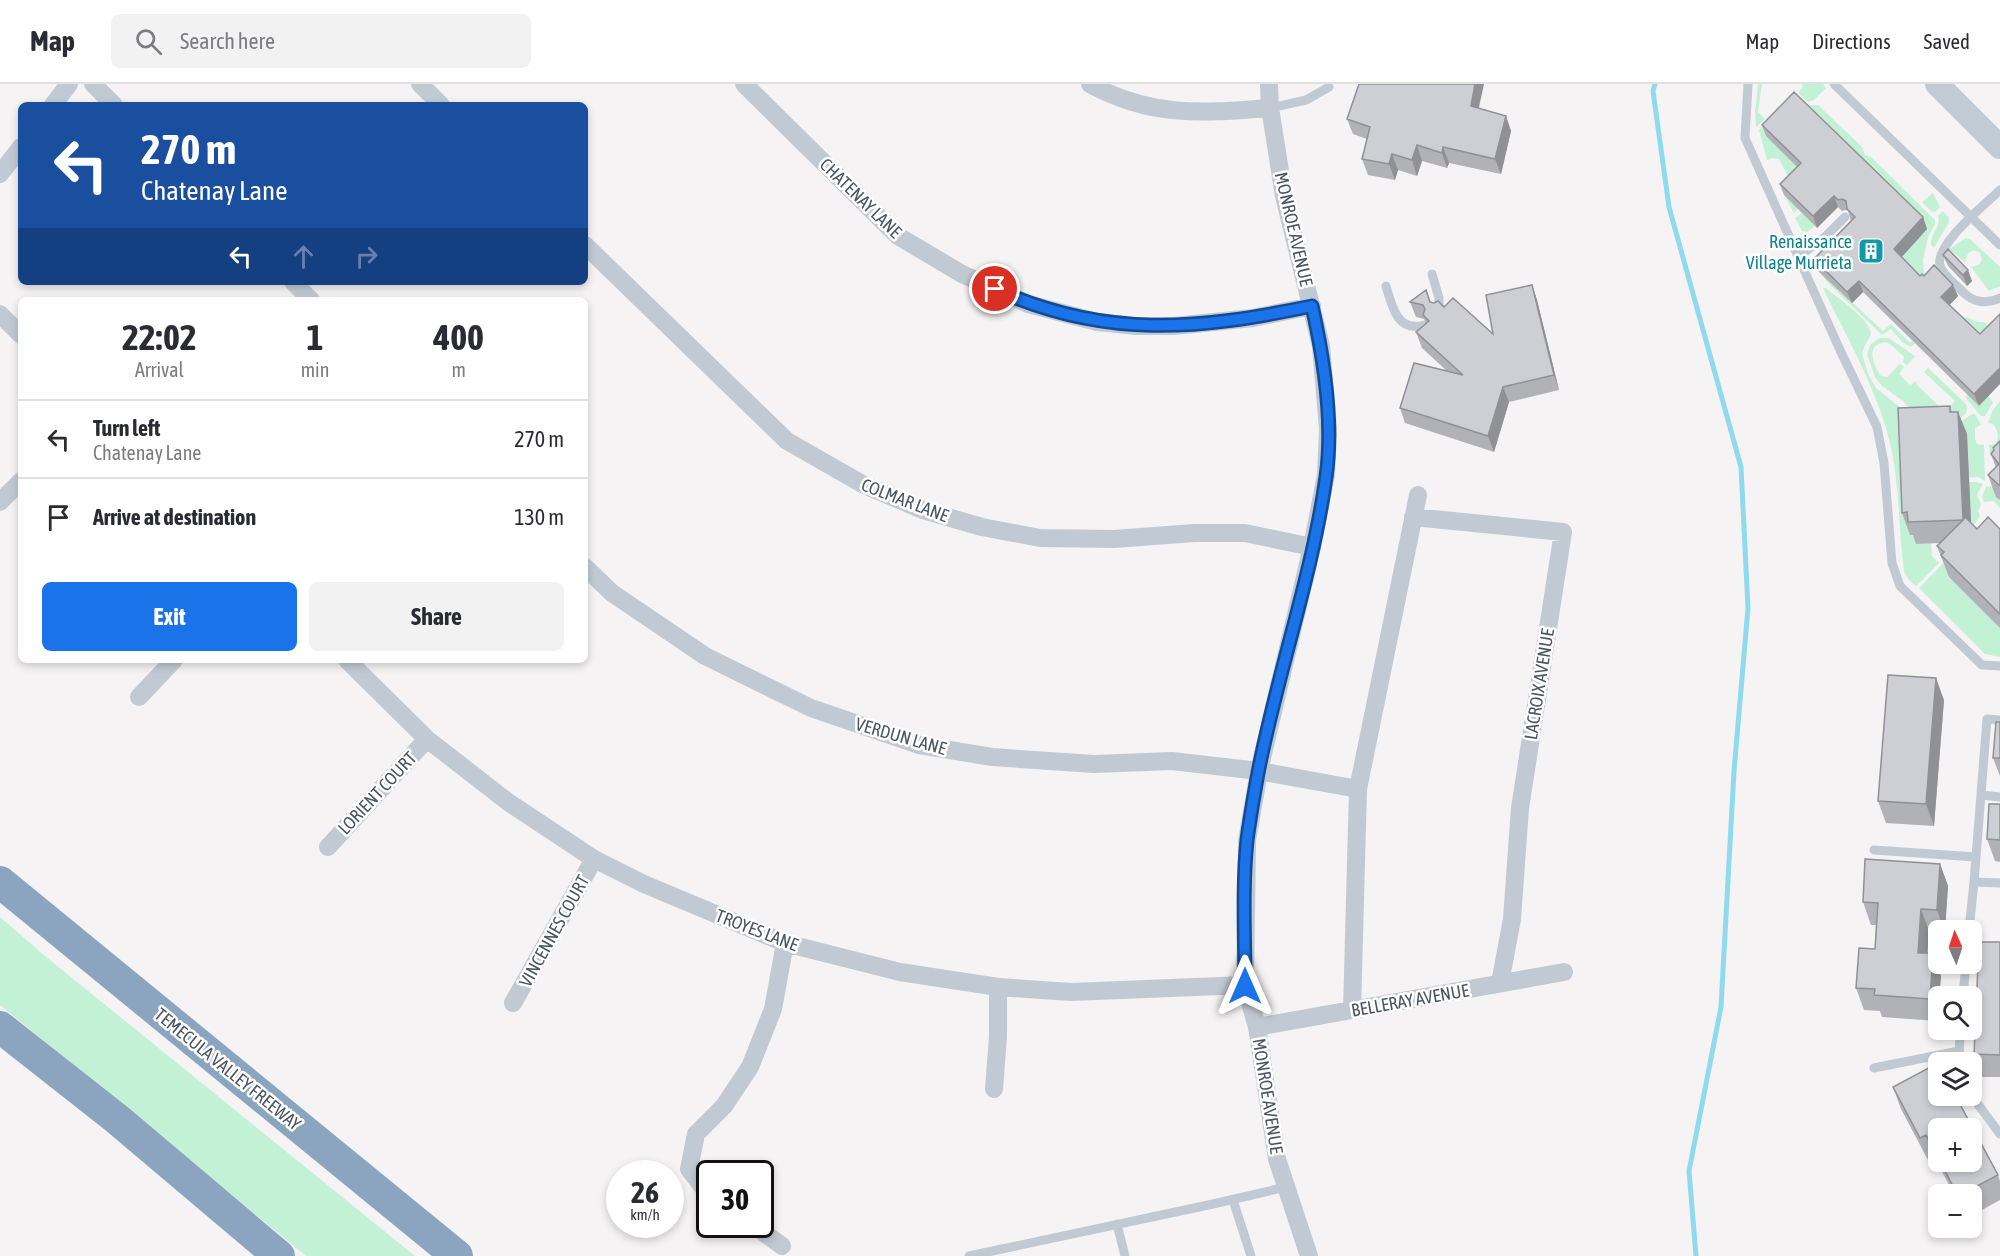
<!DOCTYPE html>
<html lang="en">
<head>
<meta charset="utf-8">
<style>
	:root { --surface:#fff; --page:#f2f2f3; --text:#2b2b33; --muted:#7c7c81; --line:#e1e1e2; --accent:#1a73e8 }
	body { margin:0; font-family:"Asap Condensed",sans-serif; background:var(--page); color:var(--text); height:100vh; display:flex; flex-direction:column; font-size:22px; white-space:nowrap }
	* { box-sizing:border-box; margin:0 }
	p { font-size:20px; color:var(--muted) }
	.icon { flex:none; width:33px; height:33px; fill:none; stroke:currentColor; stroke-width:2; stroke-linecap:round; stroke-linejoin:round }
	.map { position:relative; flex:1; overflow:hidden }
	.drawer { position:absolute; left:18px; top:213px; width:570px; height:366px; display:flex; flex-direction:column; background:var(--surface); border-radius:9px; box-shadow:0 3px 9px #0003 }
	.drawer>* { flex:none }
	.top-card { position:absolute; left:18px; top:18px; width:570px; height:183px; border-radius:9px; box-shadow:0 3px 9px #0003; background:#1a4fa0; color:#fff; overflow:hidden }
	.needle { width:39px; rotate:357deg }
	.buttons { position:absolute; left:1928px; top:836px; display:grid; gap:12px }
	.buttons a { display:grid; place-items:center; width:54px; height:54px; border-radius:9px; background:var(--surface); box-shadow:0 3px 9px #0003; font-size:30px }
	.speed { position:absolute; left:606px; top:1076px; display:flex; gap:12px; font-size:30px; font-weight:700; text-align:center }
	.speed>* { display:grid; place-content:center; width:78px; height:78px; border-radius:50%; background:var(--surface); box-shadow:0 3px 9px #0003; line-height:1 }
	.speed small { font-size:15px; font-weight:400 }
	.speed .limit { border:3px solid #111; border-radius:9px; background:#fff; color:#111 }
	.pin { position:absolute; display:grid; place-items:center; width:51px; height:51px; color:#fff; margin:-26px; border:3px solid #fff; border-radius:50%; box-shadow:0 2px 6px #0007 }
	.me { position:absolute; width:66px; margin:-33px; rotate:0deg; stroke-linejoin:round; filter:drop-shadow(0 0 4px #0008) }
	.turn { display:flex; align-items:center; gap:21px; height:126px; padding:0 24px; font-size:27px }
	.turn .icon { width:78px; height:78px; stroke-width:2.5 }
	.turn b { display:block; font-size:42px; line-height:51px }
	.lanes { display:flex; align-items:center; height:57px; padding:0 24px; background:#0003; justify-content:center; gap:30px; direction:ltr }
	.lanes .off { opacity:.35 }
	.eta { display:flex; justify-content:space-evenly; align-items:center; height:102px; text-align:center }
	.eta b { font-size:36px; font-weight:700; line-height:42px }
	.button { display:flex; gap:12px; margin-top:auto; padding:12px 24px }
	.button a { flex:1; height:69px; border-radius:9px; background:var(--accent); color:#fff; font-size:24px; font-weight:700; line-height:69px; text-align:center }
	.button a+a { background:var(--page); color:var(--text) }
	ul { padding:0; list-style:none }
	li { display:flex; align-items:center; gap:18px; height:78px; padding:0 24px; border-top:2px solid var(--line) }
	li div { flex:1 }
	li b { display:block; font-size:22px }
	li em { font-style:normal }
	header { display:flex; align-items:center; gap:36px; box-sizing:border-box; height:84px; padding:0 30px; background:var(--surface); border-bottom:2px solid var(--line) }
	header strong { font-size:28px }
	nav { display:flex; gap:33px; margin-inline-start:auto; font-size:21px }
	.search { width:420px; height:54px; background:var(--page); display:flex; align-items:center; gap:15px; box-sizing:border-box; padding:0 21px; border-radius:9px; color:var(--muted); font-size:22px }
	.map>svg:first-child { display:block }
	.green { fill:#c3f1d5 }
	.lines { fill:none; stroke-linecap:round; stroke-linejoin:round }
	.stream { stroke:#90daee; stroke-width:5 }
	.lane { stroke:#c1cad2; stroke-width:9 }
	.street { stroke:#c1cad2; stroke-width:18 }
	.secondary { stroke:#c1cbd6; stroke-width:24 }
	.highway { stroke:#8ba5c1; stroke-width:32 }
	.wall { fill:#b0b2b7; fill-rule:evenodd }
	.shaded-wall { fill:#909195 }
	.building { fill:#cdcfd5; stroke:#909195; stroke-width:1.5 }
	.route-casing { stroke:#114b97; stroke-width:15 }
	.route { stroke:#1a73e8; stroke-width:10 }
	.labels { text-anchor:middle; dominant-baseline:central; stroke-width:5; stroke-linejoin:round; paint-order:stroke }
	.street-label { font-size:18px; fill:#4a5661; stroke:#fff }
	.culture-label { font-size:18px; fill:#0d838f; stroke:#fff; text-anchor:end }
</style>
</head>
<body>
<header>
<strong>Map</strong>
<div class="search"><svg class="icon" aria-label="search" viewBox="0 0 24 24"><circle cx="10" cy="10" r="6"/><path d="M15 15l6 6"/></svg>Search here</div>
<nav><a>Map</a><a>Directions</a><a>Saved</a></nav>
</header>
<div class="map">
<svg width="2000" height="1172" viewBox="0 0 2000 1172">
	<rect width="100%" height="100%" fill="#f5f3f3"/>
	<path class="green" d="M1758 0H1762L1758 28 1765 35 1756 43 1755 28Z
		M1802 0H1823L1826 4 1814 16 1808 18 1798 9 1803 2Z
		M1806 21H1818L1862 63 1865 71 1871 73 1935 136V140L1928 153 1923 176 1924 188 1932 200 1896 175 1913 160 1927 144Z
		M1772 34 1805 91 1798 125 1794 129 1781 105 1788 95V92L1779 75 1773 74 1767 76 1759 46Z
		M1933 109 1940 123 1935 128 1931 127 1922 118Z
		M1943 127 1949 134V138L1934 164 1931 161C1930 149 1942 143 1938 132Z
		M1802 129 1815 142 1807 148 1802 147 1795 134Z
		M1966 154 1971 156 2000 183V202L1989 207 1971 183 1980 180 1982 175 1980 169C1970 162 1967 171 1965 178L1949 165Z
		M1819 187 1883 247 1891 240 1910 259 1912 257 1915 259 1911 263 1902 258 1891 245 1882 251 1827 198Z
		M1823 204H1826C1838 215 1871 235 1871 251L1865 261 1862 269 1868 290 1876 304 1908 330 1911 451H1915L1916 460 1931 459 1932 472 1939 479 1916 502 1908 495 1904 487C1898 443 1900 398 1889 355 1876 303 1846 252 1823 204Z
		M1966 233 1978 238H1985L1989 248 1978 250 1960 239Z
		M1879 254H1889L1915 272 1907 281 1903 278 1904 272C1899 269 1893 261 1888 259 1884 258 1881 259 1878 260 1866 267 1876 285 1881 292L1887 293 1900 280 1904 283 1899 290 1910 301 1916 297 1917 301 1945 328 1955 317 1924 288 1928 284 1966 320 1967 325 1966 329 1960 335 1915 330 1903 317 1882 302 1875 293 1867 270 1870 261Z
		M1968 311 1979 322 1988 312 1993 318 1985 332H1981L1965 313Z
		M2000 317V370H1990L1989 361 1995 360C2000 354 1998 346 1993 340L1988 339 1993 326Z
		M1972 330H1975L1981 341 1975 344V355L1977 360 1984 361 1985 397 1978 393 1967 394 1969 388 1967 350 1958 340Z
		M1967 398H1977L1983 400 1977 410 1981 421 1978 427 1980 432 1970 446 1969 399Z
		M1997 402V413L2000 416V424L1994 417 1984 418 1982 413 1986 403Z
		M1952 470 2000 544V573L1985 570 1919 504Z
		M0 833 45 872 415 1172H306L0 921Z"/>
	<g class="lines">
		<path class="stream" d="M1655 0 1653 7 1669 123 1741 383 1748 524 1734 687 1721 923 1689 1087 1696 1172"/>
		<path class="lane" d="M1748 0 1745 54 1840 266 1877 343 1884 379 1892 479 1900 502 1982 581 2000 582
			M1834 0 2000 161
			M1270 24 1306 16 1329 3
			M2000 106C1986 120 1934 161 1940 182 1943 191 1955 200 1962 207 1972 218 1986 221 2000 214
			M1798 173 1826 152 1845 133
			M1432 190 1439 214V228
			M1386 202C1392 222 1397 249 1424 241
			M2000 636 1987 635 1974 798 2000 799
			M1981 711 2000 713
			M1874 766 1975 773
			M1969 846 1974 798
			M1963 912 1966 879
			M1959 978 1960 945
			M1874 984 1959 967
			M1971 1011 2000 1050
			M1233 1116 1251 1172
			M1117 1140 1125 1172
			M969 1172 1213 1120 1286 1103"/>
		<path class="street" d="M93 0 114 21
			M420 0 441 21
			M744 0 898 152 962 190 1028 220 1097 238 1136 242H1174L1253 234 1312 222
			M1090 0C1152 34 1203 29 1270 24
			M1269 0 1270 24 1284 112 1321 262 1328 345 1326 391 1312 463 1259 687 1247 757 1245 901 1257 943 1277 1075 1309 1172
			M53 21 69 0
			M0 90 21 63
			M585 161 787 357 864 401 923 426 982 443 1040 454 1114 455 1194 449H1245L1312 463
			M293 198 311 216
			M0 230 21 251
			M0 418 21 397
			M1413 433 1563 448 1520 724 1512 835 1500 899
			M585 483 612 509 705 572 811 624 919 661 992 673 1094 680 1172 677 1259 687 1358 705
			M347 576 427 655 508 718 594 775 644 800 785 859 900 888 998 903 1071 908 1245 901
			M139 613 174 576
			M328 763 427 655
			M513 919 594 775
			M1352 926 1358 705 1418 411
			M1257 943 1564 888
			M994 1005 998 953V903
			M710 1108 702 1102 689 1085 696 1050 724 1022 750 983 773 925 785 859
			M752 1140 782 1162"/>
		<path class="secondary" d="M1937 0 2000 63"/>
		<path class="highway" d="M0 798 457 1172
			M0 943 117 1035 279 1172"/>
	</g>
	<path class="wall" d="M1479 24 1506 32 1511 47 1501 90 1449 79 1447 84 1422 77 1417 92 1398 86 1395 96 1368 91 1362 75 1367 55 1353 50 1347 35Z
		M1762 41 1923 133 1927 145 1902 173 1920 192 1958 212 1949 221 1979 322 1863 208 1852 219 1818 187 1814 175 1851 137 1848 127 1846 126 1842 127 1838 123 1817 144 1784 111 1780 100 1797 83 1766 52Z
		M1943 171 1972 197 1967 202 1948 182Z
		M1532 201 1537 216 1559 306 1509 318 1494 368 1405 339 1400 324 1447 287 1422 264 1416 248 1426 239 1424 235 1416 233 1410 218 1431 219 1444 223 1493 250Z
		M1950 322 1952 328H1958L1967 350 1971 439 1977 445H2000V544L1949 493 1937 462 1940 459 1916 460 1913 451H1910L1902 429Z
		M2000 357V416L1996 413 1988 391 1996 384 1991 370 1994 366 1993 364Z
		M1944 616 1934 742 1886 739 1878 717Z
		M2000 638V692L1993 674Z
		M2000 720V778L1995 777 1987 755Z
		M1940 780 1948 802 1945 846H1938V848L1929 847 1927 869 1941 892 1938 937 1882 933 1880 927 1864 926 1856 904 1875 865 1876 841H1871L1863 818Z
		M2000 858V993H1982L1974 970Z
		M1893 1003 1998 1091 2000 1097V1116L1971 1132V1110H1954L1934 1073 1928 1076 1901 1025ZM1938 1044 1971 1077H1938Z"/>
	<path class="shaded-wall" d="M1475 0H1484L1476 37 1471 22Z
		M1506 32 1511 47 1501 90 1495 75Z
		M1417 61 1422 77 1417 92 1412 76Z
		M1443 63 1449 79 1447 84 1442 69Z
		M1392 70 1398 86 1395 96 1389 80Z
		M1834 112 1838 123 1817 144 1813 132Z
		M1923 133 1927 145 1898 177 1894 165Z
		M1968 186 1972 197 1967 202 1963 191Z
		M1859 197 1863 208 1852 219 1847 208Z
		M1532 201 1537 216 1559 306 1554 291Z
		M1953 201 1958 212 1946 225 1941 213Z
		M2000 284V300L1979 322 1974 310Z
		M1503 303 1509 318 1494 368 1488 352Z
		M1958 328 1967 350 1972 457 1963 435Z
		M1936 594 1944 616 1934 742 1926 720Z
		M1940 780 1948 802 1945 846H1944L1937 826Z
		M1921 825 1929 847 1926 891 1918 869Z
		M1933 869 1941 892 1939 912H1938V937L1930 915Z"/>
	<path class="building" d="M1359 0H1475L1471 22 1506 32 1495 75 1443 63 1442 69 1417 61 1412 76 1392 70 1389 80 1362 75 1370 43 1347 35Z
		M1794 8 1923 133 1894 165 1920 192 1922 190 1924 192 1934 181 1953 201 1941 213 1980 250 2000 230V284L1974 310 1859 197 1847 208 1814 175 1855 133 1847 125 1846 117 1842 115 1838 116 1834 112 1813 132 1780 100 1801 79 1762 41Z
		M1948 165 1968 186 1963 191 1943 171Z
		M1532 201 1554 291 1503 303 1488 352 1400 324 1414 279 1463 291 1416 248 1429 237 1423 231 1425 225 1423 221 1410 218 1426 206 1430 218 1434 219 1438 217 1444 223 1453 214 1493 250 1486 211Z
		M1950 322V328H1958L1963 435 1965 433 1977 445 1988 433 2000 445V530L1941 471 1944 468 1937 462 1963 436 1908 438 1907 428 1902 429 1898 324Z
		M2000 357V402L1988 391 1999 380 1991 370 1994 366 1993 364Z
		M1888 591 1936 594 1926 720 1878 717Z
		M1996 638H2000V674H1993Z
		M1989 720H2000V756L1987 755Z
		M1865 775 1940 780 1937 826 1921 825 1918 869H1933L1930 915 1874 911 1875 905 1856 904 1859 864 1875 865 1878 819 1863 818Z
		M1979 858H2000V971L1974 970Z
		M1938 979V1011H1955L1998 1091 1962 1110H1957L1940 1077H1971V1044H1938V1074L1926 1051 1920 1054 1893 1003Z"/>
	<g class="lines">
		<g class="route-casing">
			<path id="route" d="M995 205C1105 255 1197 246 1312 222 1324 275 1334 338 1326 393 1312 493 1277 590 1258 689 1254 711 1250 734 1247 756 1242 804 1245 854 1245 902"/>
		</g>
		<use href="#route" class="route"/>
	</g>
	<defs>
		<g id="building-square" transform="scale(1.35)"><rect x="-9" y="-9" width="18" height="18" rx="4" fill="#0f9aa8" stroke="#fff"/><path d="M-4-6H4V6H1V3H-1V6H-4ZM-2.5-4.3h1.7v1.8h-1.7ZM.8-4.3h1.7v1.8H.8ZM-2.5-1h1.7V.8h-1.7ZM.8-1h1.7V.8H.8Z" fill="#fff"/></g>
	</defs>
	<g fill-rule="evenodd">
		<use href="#building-square" x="1871" y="167"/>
	</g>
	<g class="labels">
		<g class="street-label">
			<text transform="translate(861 114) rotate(44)">CHATENAY LANE</text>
			<text transform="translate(1294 145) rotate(77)">MONROE AVENUE</text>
			<text transform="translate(905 416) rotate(21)">COLMAR LANE</text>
			<text transform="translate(1539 600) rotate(-81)">LACROIX AVENUE</text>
			<text transform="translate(901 652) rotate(16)">VERDUN LANE</text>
			<text transform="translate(377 709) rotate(-47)">LORIENT COURT</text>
			<text transform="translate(757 846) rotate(21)">TROYES LANE</text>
			<text transform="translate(554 847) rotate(-61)">VINCENNES COURT</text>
			<text transform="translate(1410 916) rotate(-10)">BELLERAY AVENUE</text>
			<text transform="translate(228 985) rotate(39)">TEMECULA VALLEY FREEWAY</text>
			<text transform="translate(1268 1012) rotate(81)">MONROE AVENUE</text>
		</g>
		<g class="culture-label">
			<text x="1852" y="157">Renaissance<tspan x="1852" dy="21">Village Murrieta</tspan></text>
		</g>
	</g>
</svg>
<div class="buttons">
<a><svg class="needle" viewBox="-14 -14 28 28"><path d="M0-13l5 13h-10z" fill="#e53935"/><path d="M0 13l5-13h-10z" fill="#7c7c81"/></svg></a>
<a><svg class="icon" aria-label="search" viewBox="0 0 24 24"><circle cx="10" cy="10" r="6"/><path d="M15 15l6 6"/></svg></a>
<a><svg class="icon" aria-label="layers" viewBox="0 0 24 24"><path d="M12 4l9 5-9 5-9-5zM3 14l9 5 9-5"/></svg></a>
<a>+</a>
<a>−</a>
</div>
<div class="speed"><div>26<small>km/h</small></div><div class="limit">30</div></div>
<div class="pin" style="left:995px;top:205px;background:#d93025"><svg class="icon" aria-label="arrive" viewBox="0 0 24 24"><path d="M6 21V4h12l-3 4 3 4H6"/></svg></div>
<svg class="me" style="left:1245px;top:902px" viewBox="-20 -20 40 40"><path d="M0-17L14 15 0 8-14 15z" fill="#1a73e8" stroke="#fff" stroke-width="4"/></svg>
<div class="top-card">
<div class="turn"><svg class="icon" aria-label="left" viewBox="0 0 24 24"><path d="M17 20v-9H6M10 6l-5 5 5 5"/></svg><div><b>270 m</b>Chatenay Lane</div></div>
<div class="lanes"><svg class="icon" aria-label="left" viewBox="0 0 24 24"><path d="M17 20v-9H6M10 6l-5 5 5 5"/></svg><svg class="icon off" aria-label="ahead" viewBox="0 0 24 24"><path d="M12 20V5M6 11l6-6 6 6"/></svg><svg class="icon off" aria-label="right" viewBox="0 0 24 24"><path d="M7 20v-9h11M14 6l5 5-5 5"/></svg></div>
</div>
<section class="drawer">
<div class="eta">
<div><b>22:02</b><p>Arrival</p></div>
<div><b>1</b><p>min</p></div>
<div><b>400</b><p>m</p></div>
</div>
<ul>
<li><svg class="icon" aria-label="left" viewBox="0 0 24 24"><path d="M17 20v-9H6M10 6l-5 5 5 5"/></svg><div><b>Turn left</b><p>Chatenay Lane</p></div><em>270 m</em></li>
<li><svg class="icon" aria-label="arrive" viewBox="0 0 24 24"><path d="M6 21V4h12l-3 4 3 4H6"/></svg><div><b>Arrive at destination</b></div><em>130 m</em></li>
</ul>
<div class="button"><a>Exit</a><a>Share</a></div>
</section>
</div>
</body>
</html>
